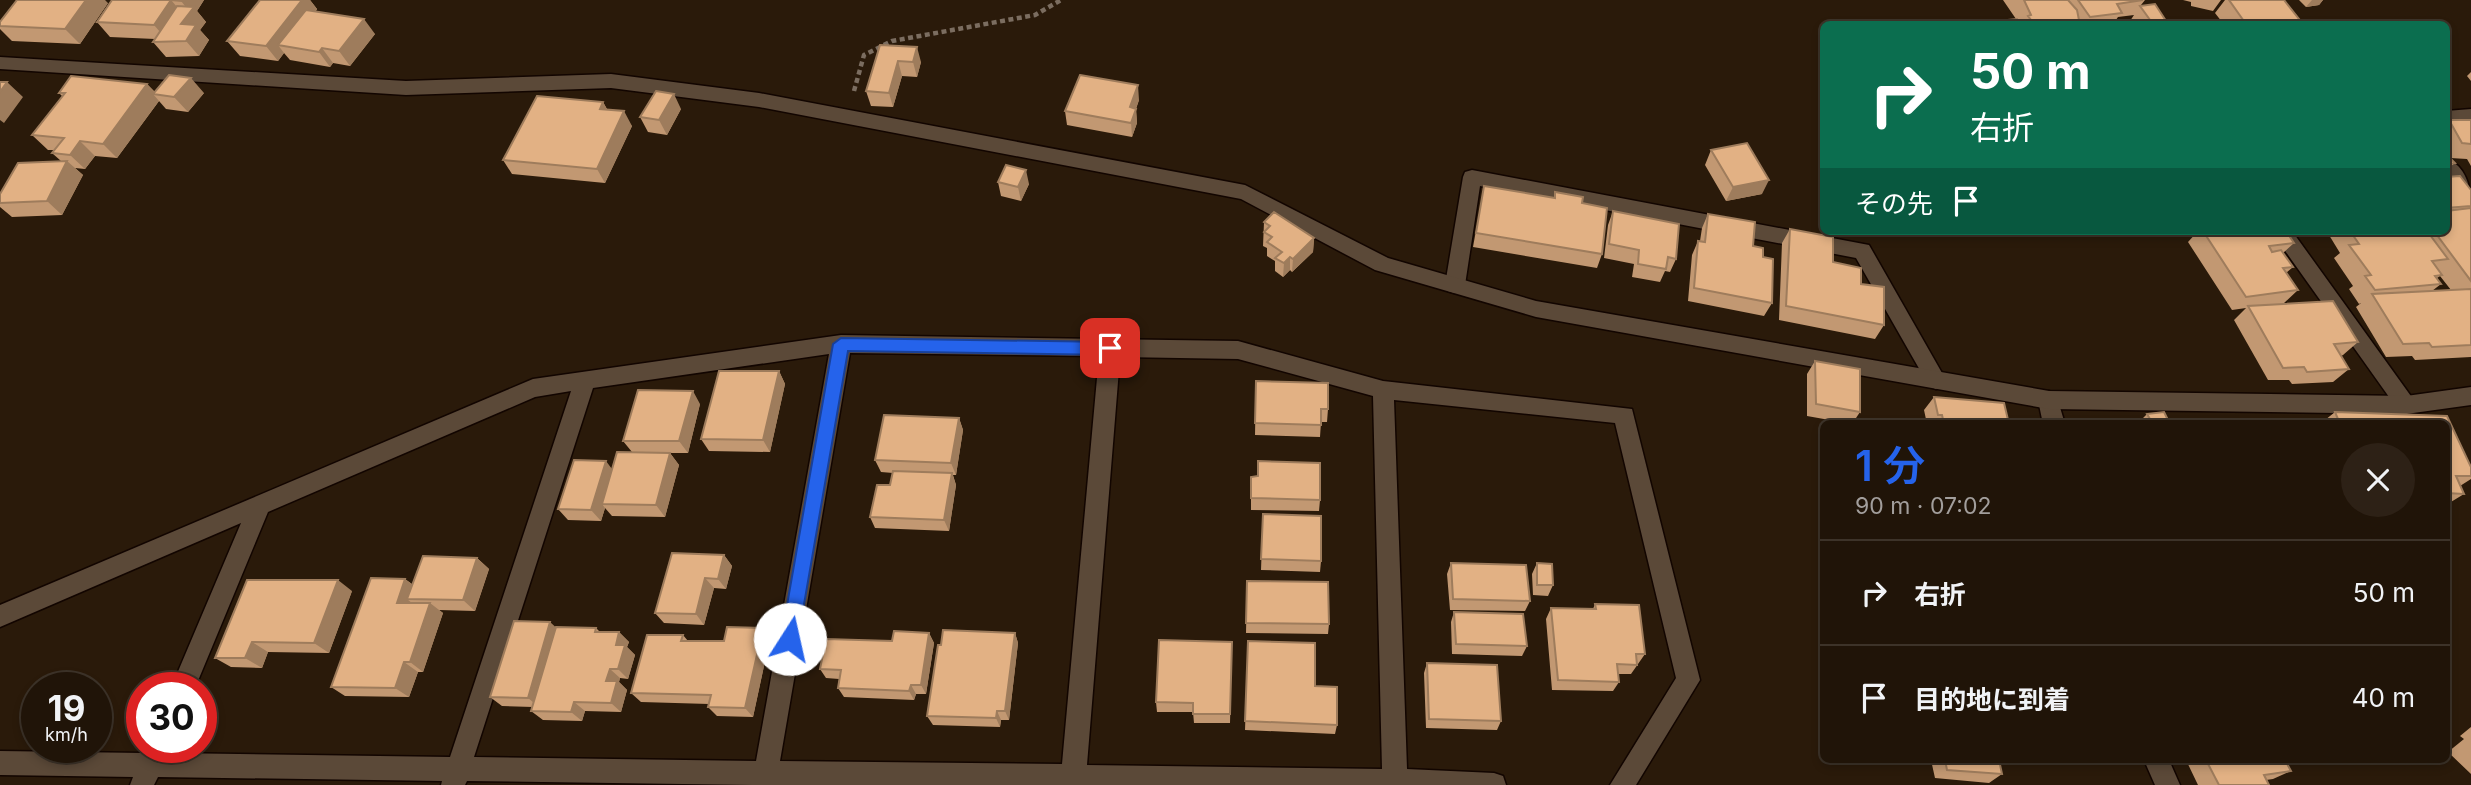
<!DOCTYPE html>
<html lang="ja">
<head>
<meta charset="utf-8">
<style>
	:root { --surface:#201408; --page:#2d2116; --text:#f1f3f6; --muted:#a29e9c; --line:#3d3329; --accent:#2563eb }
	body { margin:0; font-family:Inter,"Noto Sans JP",sans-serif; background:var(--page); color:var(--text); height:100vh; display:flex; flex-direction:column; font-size:26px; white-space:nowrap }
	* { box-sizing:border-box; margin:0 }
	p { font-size:23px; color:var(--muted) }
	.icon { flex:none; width:38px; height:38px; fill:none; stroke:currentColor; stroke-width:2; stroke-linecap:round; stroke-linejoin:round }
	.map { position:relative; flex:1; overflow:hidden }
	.side { position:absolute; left:1820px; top:420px; width:630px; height:343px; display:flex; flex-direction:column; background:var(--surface); border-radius:10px; box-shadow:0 4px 10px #0003,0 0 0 2px var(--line) }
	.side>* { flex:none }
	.banner { position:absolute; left:1820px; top:21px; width:630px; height:214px; border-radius:10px; box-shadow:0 4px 10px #0003,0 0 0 2px var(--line); background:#0b6e4f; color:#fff; overflow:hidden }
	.speed { position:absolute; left:21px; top:672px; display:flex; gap:14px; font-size:35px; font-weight:700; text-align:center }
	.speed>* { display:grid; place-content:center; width:91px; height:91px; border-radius:50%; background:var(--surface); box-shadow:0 4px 10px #0003,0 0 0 2px var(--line); line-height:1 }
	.speed small { font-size:18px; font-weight:400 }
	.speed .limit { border:10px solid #d22; background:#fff; color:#111 }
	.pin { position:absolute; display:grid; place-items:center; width:60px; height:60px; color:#fff; margin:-30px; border-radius:14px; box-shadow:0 4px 10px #0006 }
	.me { position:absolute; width:77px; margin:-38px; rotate:10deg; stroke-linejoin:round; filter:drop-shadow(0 0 5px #0008) }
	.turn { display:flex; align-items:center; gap:24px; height:147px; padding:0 35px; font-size:32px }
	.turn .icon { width:91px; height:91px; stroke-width:2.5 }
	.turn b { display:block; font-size:49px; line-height:60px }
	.then { display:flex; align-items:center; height:66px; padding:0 35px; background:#0003; gap:14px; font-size:26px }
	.round { display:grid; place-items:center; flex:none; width:74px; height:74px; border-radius:37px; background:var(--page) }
	.headline { display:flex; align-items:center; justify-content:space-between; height:119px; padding:0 35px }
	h1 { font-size:42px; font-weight:600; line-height:52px; color:var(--accent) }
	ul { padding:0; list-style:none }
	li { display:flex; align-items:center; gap:21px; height:105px; padding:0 35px; border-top:2px solid var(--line) }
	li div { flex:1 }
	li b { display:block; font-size:26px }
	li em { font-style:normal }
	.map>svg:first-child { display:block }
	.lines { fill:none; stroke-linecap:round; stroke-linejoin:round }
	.street-casing { stroke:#120500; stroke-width:3 }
	.secondary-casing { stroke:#120500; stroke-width:3 }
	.path { stroke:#7b6d60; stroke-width:4.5; stroke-dasharray:5 3.5; stroke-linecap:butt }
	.street { fill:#5b4938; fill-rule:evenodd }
	.secondary { fill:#5b4938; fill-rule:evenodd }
	.wall { fill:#c29872; fill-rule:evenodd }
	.shaded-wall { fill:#9e7c5c }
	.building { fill:#e2b184; stroke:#9e7c5c; stroke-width:2 }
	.route { fill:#2563eb; stroke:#184099; stroke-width:2 }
</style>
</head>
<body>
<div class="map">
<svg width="2471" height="785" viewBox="0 0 2471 785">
	<rect width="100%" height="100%" fill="#2a1a0a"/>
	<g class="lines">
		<g class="street-casing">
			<path id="street" d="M2471 109V123L2446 125V111Z
				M2446 159C2466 165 2471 188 2471 205 2451 199 2446 177 2446 159Z
				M1472 170 1869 245 1946 380 1943 386 1936 389 1929 386 1856 258 1480 186 1465 285 1462 291 1455 293 1448 291 1445 285 1463 177 1465 172Z
				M2271 231H2292L2413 399 2417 405 2413 411 2406 414 2399 411Z
				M841 335 1238 341 1383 381 1632 409 1700 680 1636 785H1610L1676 678 1615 423 1394 400 1407 769 1494 773 1503 776 1506 785H752L467 781 465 785H441L442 781 158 777 154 785H130L133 777 0 775V751L143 753 146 747H170L168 753 450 757 571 391 535 397 268 512 195 688H171L241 523 0 627V605L533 379ZM850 353 1099 356 1062 764 780 761ZM829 354 756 761 474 757 593 388ZM1120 357 1238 359 1373 396 1382 769 1087 765Z
				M2049 391 2056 394 2065 424H2043L2038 400 2042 394Z
				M2144 760H2169L2180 785H2155Z"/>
		</g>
		<g class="secondary-casing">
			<path id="secondary" d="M0 57 406 81 611 74 759 93 1245 185 1388 258 1536 301 2049 391 2406 396 2471 387V405L2406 414 2049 409 1536 317 1375 270 1241 199 759 107 611 88 406 95 0 69Z"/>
		</g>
		<path class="path" d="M854 91 864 55 892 41 1035 15 1061 0"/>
		<use href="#street" class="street"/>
		<use href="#secondary" class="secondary"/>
	</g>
	<path class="wall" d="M112 0H204L197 11 206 22 200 30 209 40 199 56 166 57 153 42 155 39 110 37 97 22Z
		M260 0H310L317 9 316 11 375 34 350 66 333 63 330 67 290 60 284 53 278 61 240 56 227 41Z
		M2003 0H2145L2141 5 2168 24H2132L2130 21 2134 15 2118 17 2113 24H1985L1987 22 2016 19Z
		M2183 0H2221L2213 11 2191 6V2Z
		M2225 0H2263L2303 24H2198L2222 22 2215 13Z
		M2299 0H2323L2319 5 2306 7Z
		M108 3 80 44 12 41 0 29V22Z
		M880 45 921 62 917 77 902 76 893 107 871 106 866 91Z
		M2471 72V81L2467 76Z
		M147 84 155 92 204 93 188 112 166 109 159 101 117 158 95 156 85 169 75 168 83 175 62 215 12 217 0 207V194L61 161 52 153 55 150H48L32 135 63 97 59 93Z
		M1139 100 1136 109 1137 123 1132 137 1067 125 1065 111Z
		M603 102 607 109 632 126 605 183 512 174 503 160Z
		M681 109 667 135 648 132 640 117Z
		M2449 120H2471V166L2467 159 2450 158 2455 163 2446 170V123Z
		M1711 150 1762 194 1726 201 1705 165Z
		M2446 177 2471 190V357L2415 360 2412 356 2386 357 2356 307 2361 303 2359 304 2349 289 2353 286 2334 258 2340 253 2329 235 2333 231H2446ZM2440 276 2451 290 2432 291 2441 284 2437 278Z
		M998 182 1029 184 1021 201 1001 196Z
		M1484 186 1554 198 1555 192 1582 203 1602 254 1597 268 1473 247Z
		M1613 211 1676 259 1670 272 1665 271 1660 282 1632 277 1634 264 1604 258 1608 225Z
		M1708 214 1753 246 1763 257 1772 303 1764 316 1688 301 1692 255 1698 241H1700L1702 228Z
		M1264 222 1314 238 1313 252 1292 272 1290 270 1283 277 1275 271V261L1267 256V248L1263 246Z
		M1790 229 1861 284 1884 325 1875 339 1779 320 1782 243Z
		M2198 231H2286L2294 243 2283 253 2293 267 2286 273 2298 290 2283 304 2358 342 2343 355 2341 356 2349 369 2333 382 2292 384 2289 380H2268L2234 320 2246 308 2232 310 2188 242Z
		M1815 361 1860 412 1852 424 1807 416V374Z
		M779 371 785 384 770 452 709 451 701 439Z
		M1256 381 1328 409 1327 422H1321L1320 437 1255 435Z
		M1934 397 2009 424H1927L1924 410Z
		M700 404 688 453H670L679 465 665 517 612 516 605 508 601 521 568 520 558 509 612 469 632 452 623 441Z
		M2335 412 2447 416 2471 467V479L2460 486 2464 494 2446 505V424H2320Z
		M2147 414 2170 424H2137Z
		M959 418 963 430 956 475H953L956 485 949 531 875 528 870 517 890 485 893 473 881 472 875 460Z
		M1251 477 1320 500 1319 511 1251 510Z
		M1263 514 1321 561 1320 572 1261 570Z
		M724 555 732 566 726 589 714 588 704 625 664 623 655 613Z
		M477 558 489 569 475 611 439 610 443 613 423 672H418L409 697 345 696 331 687 405 579 412 584Z
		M1451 563 1530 601 1525 611 1450 610 1447 574Z
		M1537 563 1553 585 1548 596 1533 595 1532 574Z
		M1247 581 1329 624 1328 634 1246 633Z
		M352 591 329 653 268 652 262 668 231 667 215 658Z
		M1595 604 1645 654 1631 674H1618L1619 682 1613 691 1552 690 1546 619 1551 608 1593 609Z
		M1454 612 1527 646 1522 656 1452 654 1451 622Z
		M556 628H596L600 632H619L629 642 627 647 635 655 628 679 620 678 619 682 627 690 621 712 585 711 582 721 543 720 531 711 533 707 502 706 490 697Z
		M929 633 934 643 926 694H916L914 700 844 697 838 688 839 679 826 678 820 669 892 641Z
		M1015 633 1018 643 1009 720H1001L1000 727 933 725 927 716 941 645Z
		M683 635 688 641H724L770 638 753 717 717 716 708 707 709 704 641 702 631 693Z
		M1248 641 1315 686 1337 725 1335 734 1245 730Z
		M1232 642 1230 723H1194L1193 712H1157L1156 702Z
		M1427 663 1501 721 1497 730 1426 728 1424 673Z
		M2471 727V774L2448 752 2464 739 2460 736Z
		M1931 760H1999L2002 774 1989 783 1935 778Z
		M2186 760H2285L2291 771 2273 779 2266 780 2269 785H2198Z"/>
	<path class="shaded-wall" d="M86 0H105L108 3 80 44 65 29Z
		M171 0 184 15 167 40 154 25Z
		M181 0H204L197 11 206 22 200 30 209 40 199 56 186 41 181 24 190 12 181 1Z
		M302 0H310L317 9 289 47 278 45 284 53 278 61 266 46Z
		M2312 0H2323L2319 5 2306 7Z
		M364 19 375 34 350 66 339 51Z
		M917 47 921 62 917 77 913 62Z
		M322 48 333 63 330 67 319 52Z
		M898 61 902 76 893 107 889 93Z
		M191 78 204 93 188 112 174 97Z
		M7 82 23 97 4 123 0 120V92Z
		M147 84 157 95 153 94 159 101 117 158 103 144Z
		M1138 85 1139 100 1131 122 1136 109 1137 123 1132 137 1130 107Z
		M674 94 681 109 667 135 659 120Z
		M603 102 611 117 600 109Z
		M624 111 632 126 605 183 597 169Z
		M80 141 95 156 85 169 70 155Z
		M67 161 83 175 62 215 47 201Z
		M1026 170 1029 184 1021 201 1018 187Z
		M1769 180 1762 194 1726 201 1733 187Z
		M1314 238 1313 252 1292 272 1293 259Z
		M1290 257V270L1283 277 1284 263Z
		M779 371 785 384 770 452 763 440Z
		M693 391 700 404 688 453 679 441Z
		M959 418 963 430 956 475 951 463Z
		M670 453 679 465 665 517 656 505Z
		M606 461 615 473 602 504 605 508 601 521 591 510Z
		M952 473 956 485 949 531 944 520Z
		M724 555 732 566 726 589 718 579Z
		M477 558 489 569 475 611 463 600Z
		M705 578 714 588 704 625 696 614Z
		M405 579 418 589 407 599 413 604 397 603Z
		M338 580 352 591 329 653 314 643Z
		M430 603 443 613 423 672 410 662Z
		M550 622 561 632 539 707 528 698Z
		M763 628 770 638 753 717 745 708Z
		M619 632 629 642 627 647 635 655 628 679 618 669 616 645Z
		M929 633 934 643 926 694 921 685Z
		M1015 633 1018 643 1009 720 1005 711Z
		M252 642 268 652 262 668 245 658Z
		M404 662 418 672 409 697 395 688Z
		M610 669 620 678 619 682 627 690 621 712 611 703 606 681Z
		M911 685 916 694 914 700 909 691Z
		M574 702 585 711 582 721 571 712Z
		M997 711 1001 720 1000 727 996 718Z"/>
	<path class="building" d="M17 0H86L65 29 0 26V22Z
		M112 0H181V1L171 0 154 25 97 22Z
		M260 0H302L266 46 227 41Z
		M2024 0H2068L2077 10 2079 20 2074 21 2076 24H2034L2028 16 2031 15Z
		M2078 0H2143L2117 4 2122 13 2090 17Z
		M2229 0H2284L2303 24H2246Z
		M2155 4 2168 24H2153L2140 6Z
		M177 6 194 7 181 24 196 25 186 41 153 42Z
		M306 10 364 19 339 51 322 48 319 52 278 45Z
		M2017 19 2021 24H1988L1987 22Z
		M2229 22 2230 24H2198Z
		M880 45 917 47 913 62 898 61 889 93 866 91Z
		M169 75 191 78 174 97 153 94Z
		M1080 75 1138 85 1130 107 1136 109 1131 123 1065 111Z
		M71 76 147 84 103 144 80 141 70 155 52 153 64 138 32 135 65 93H59Z
		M0 82H7L0 92Z
		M656 91 674 94 659 120 640 117Z
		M537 96 603 102 600 109 624 111 597 169 503 160Z
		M2449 120H2471V144L2462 143Z
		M1747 143 1769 180 1733 187 1711 150Z
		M2446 154 2455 163 2448 164 2450 167 2446 168Z
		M67 161 47 201 0 203V194L18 163Z
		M1006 165 1026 170 1018 187 998 182Z
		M2460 176 2471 190V206L2446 208V177Z
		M1484 186 1555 198V192L1583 197 1582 203 1607 208 1602 254 1476 233Z
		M2471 208V281L2434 231H2446V211Z
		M1613 211 1679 224 1676 259 1668 257 1666 269 1638 264 1639 250 1609 244Z
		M1274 212 1314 238 1293 259 1290 257 1284 263 1275 258 1282 252 1267 242 1272 237 1264 232 1270 226 1264 222Z
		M1708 214 1755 222 1753 246 1763 248V257L1773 259 1772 303 1694 288 1698 241 1705 242Z
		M1790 229 1833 237V262L1861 268V284L1884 287V325L1786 306Z
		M2203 231H2286L2294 243 2269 246 2272 252 2281 250 2293 267 2283 268 2298 290 2246 297Z
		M2350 231H2427L2448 259 2432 261 2442 275 2435 276 2441 284 2375 290 2365 276 2371 275 2349 245 2359 244Z
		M2471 289V345L2432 347 2429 343 2403 344 2372 294Z
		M2333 301 2358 342 2334 344 2349 369 2307 372 2304 367 2283 368 2248 306Z
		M1815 361 1860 369V412L1816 404Z
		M719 371H779L763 440 701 439Z
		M1256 381 1328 383V409H1321V425L1255 423Z
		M638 390 693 391 679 441H623Z
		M1934 397 2004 403 2009 424H1944L1942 415H1938Z
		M2164 412 2170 424H2153L2147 414Z
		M2335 412 2447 416 2471 467V476H2456L2464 494 2446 493V424H2340Z
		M884 415 959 418 951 463 875 460Z
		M617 452 670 453 656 505 602 504Z
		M574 460 606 461 591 510 558 509Z
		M1258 461 1320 463V500L1251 498V477L1258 476Z
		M893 471 952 473 944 520 870 517 877 485H890Z
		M1263 514 1321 516V561L1261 559Z
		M672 553 724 555 718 579 705 578 696 614 655 613Z
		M423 556 477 558 463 600 407 599Z
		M1451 563 1526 565 1530 601 1453 599Z
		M1537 563 1552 564 1553 585H1537Z
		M371 578 405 579 397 603H430L410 662H404L395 688 331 687Z
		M247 580H338L314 643 252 642 245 658H215Z
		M1247 581 1328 582 1329 624 1246 623Z
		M1595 604 1639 605 1645 654H1636L1637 665 1617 664 1619 682 1558 680 1551 608 1596 609Z
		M1454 612 1523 614 1527 646 1456 644Z
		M514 621 550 622 528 698 490 697Z
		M556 627 596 628 595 632H619L616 645H625L618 669H610L606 681H617L611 703 574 702 571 712 531 711Z
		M727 627 763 628 745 708 708 707 711 695 631 693 647 635H683L681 641H724Z
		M943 630 1015 633 1005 711H997L996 718 927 716 938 645H941Z
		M894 631 929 633 921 685H911L909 691 838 688 841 670 820 669 826 639 892 641Z
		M1159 640 1232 642 1230 714H1193V703L1156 702Z
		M1248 641 1315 643V686L1337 687V725L1245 721Z
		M1427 663 1497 665 1501 721 1429 719Z
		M1945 760H1999L2002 774 1947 770Z
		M2206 760H2285L2291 771 2264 775 2269 785H2219Z"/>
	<path class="route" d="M841 338 1110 342 1118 348 1110 355 848 351 798 639 796 645 790 647 783 645 781 639 833 344Z"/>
</svg>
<div class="speed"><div>19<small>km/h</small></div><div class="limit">30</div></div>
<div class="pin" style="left:1110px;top:348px;background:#d93025"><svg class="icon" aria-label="arrive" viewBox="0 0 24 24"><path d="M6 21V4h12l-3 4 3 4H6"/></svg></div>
<svg class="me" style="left:790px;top:639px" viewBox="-20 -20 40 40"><circle r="19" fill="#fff"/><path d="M0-13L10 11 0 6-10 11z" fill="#2563eb"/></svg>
<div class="banner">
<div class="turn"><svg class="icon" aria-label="right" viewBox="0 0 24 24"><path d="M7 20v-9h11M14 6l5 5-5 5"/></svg><div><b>50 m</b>右折</div></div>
<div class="then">その先<svg class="icon" aria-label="arrive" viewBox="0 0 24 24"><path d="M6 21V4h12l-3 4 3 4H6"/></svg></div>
</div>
<section class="side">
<div class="headline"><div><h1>1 分</h1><p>90 m · 07:02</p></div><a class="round"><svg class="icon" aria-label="close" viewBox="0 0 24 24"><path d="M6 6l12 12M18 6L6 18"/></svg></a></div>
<ul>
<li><svg class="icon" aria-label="right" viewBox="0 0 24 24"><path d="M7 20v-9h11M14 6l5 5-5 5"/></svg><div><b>右折</b></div><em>50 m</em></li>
<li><svg class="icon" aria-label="arrive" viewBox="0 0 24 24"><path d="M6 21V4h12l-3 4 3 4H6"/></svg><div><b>目的地に到着</b></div><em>40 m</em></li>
</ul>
</section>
</div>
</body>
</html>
